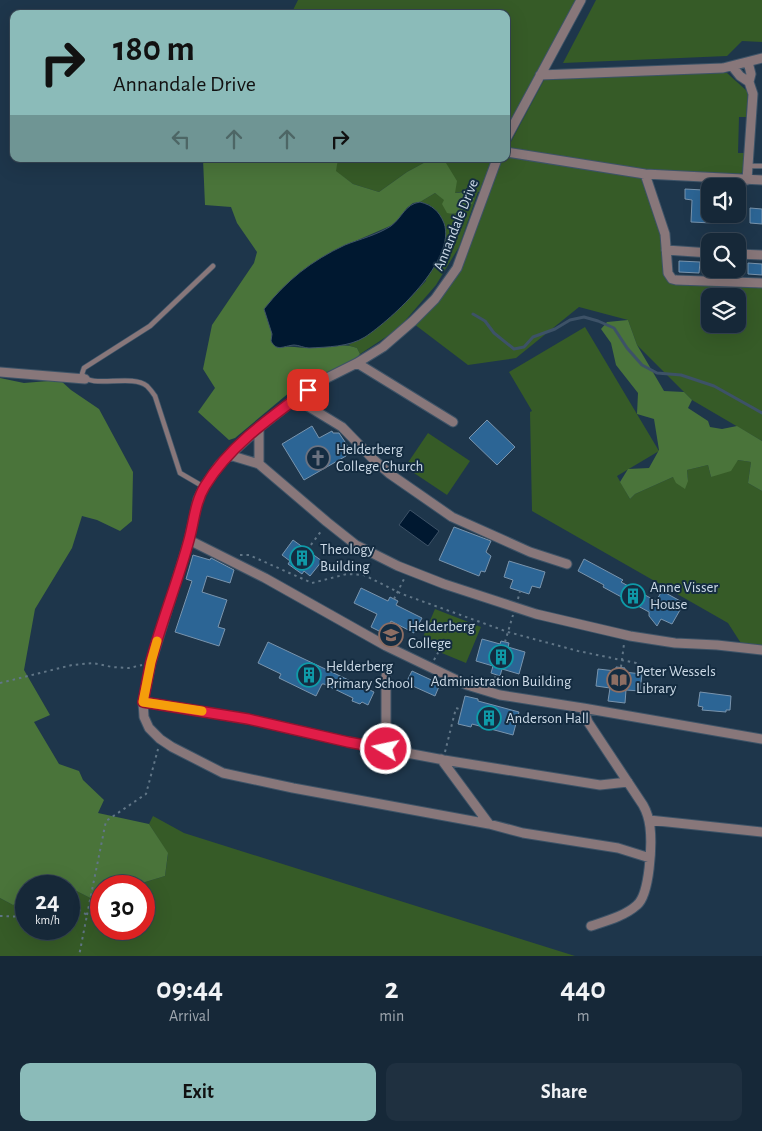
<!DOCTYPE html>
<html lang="en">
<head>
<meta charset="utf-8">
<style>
	:root { --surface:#162838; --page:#1f3040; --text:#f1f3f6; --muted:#9ea6ae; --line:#354453; --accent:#8bbbb9 }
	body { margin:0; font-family:"Alegreya Sans",sans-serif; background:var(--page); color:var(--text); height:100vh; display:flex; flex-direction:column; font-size:19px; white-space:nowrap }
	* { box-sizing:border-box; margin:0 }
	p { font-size:16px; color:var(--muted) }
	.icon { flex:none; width:28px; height:28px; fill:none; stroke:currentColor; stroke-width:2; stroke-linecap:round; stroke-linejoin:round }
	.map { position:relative; height:956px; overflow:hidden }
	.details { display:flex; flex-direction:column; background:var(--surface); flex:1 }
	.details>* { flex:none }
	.banner { position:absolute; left:10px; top:10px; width:500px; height:152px; border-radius:10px; box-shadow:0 5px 20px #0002,0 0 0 1px var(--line); background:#8bbbb9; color:#111; overflow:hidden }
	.fabs { position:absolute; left:701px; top:178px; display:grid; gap:10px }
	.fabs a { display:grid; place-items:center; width:45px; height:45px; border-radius:10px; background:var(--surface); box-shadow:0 5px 20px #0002,0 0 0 1px var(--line); font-size:25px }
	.speed { position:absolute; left:15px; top:875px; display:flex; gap:10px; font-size:25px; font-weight:700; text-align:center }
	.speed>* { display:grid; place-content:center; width:65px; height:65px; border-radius:50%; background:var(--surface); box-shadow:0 5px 20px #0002,0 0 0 1px var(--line); line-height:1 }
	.speed small { font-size:12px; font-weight:400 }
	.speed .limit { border:8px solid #d22; background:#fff; color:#111 }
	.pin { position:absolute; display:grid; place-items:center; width:42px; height:42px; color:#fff; margin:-21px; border-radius:10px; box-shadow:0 2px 8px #0006 }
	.me { position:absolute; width:55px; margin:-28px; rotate:280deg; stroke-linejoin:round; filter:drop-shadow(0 0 4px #0008) }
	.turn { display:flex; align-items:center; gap:18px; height:105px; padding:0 20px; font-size:22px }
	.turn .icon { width:65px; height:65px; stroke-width:2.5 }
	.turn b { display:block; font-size:35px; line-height:42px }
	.lanes { display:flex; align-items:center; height:48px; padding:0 20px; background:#0003; justify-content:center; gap:25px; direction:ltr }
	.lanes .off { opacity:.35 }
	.eta { display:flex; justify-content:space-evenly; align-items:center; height:85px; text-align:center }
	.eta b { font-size:30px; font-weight:600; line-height:35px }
	.primary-button { display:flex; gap:10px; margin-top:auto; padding:10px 20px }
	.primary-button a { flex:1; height:58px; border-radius:10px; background:var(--accent); color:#111; font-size:20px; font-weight:600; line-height:58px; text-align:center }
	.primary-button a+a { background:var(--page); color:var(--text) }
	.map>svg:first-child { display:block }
	.green { fill:#365b27; fill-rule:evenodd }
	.forest { fill:#4a743a }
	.water { fill:#001830; stroke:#3d5267 }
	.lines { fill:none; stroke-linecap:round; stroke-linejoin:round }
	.stream { stroke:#3d5267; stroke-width:3 }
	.building { fill:#2c6595; stroke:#7994ad }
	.lane-casing { stroke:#3d5367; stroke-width:6 }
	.street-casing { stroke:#3d5367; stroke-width:11 }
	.path { stroke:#617687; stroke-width:2; stroke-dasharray:2.5 4; stroke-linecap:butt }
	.lane { stroke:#88777a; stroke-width:4.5 }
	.street { stroke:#88777a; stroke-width:9 }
	.route-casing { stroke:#92132f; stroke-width:12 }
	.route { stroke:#e11d48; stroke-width:9 }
	.slow { stroke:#f59e0b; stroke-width:9 }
	.labels { text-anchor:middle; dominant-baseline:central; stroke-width:4; stroke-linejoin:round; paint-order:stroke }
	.street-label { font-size:15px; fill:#cbd9e6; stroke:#142c41 }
	.poi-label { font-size:15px; fill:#cbd9e6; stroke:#142c41; text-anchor:start }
</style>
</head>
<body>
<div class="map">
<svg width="762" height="956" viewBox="0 0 762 956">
	<rect width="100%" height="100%" fill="#1e364b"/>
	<path class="green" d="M298 0H579L506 135V14H291Z
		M596 0H762V42L742 41 727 56 563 63Z
		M713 72 727 73 748 92 746 117H739L738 153H745L743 172 734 177 646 171 507 149 544 80Z
		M506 155 639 175 648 183 663 234 667 276 762 287V441L692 400 637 345 628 320 579 307 516 358 468 365 414 324 438 302 472 234 502 159H506ZM710 296H738V324H710Z
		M338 159H495L482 192H478L459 247 436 285 404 322 392 333 360 354 357 348 348 345C379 331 403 305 426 281L430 205 420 202 435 193 445 200 451 214 460 213 472 204 465 191 455 193 431 159 407 172 379 192 353 184 335 171Z
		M585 327 659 451 617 476 630 499 635 494 673 477 688 481 687 470 708 465 711 477 738 460 751 462 748 483 762 491V651L744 648 728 623 532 511 530 412 532 411 509 372Z
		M428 433 470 461 447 495 405 467Z
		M435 609 481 627 466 663 420 644Z
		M153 816 184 833 575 956H0V898L13 905 26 900V929H69V887L94 900 101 897V929H144V886H132L165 876 168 854 149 824Z"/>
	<path class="forest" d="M203 159H338L336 171 353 184 379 192 407 172 431 159 446 163 457 181 455 193 476 191 472 204C463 209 458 216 447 213L442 204 444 200 435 193 420 202 413 203 407 208 400 219 390 226 344 246 326 256 285 347C294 346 300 348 309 348 325 348 341 342 357 348L360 354 353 363 325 379 296 387 235 438 229 440 198 412 215 388 203 369 212 325 254 263 257 252 237 223 231 207 205 205Z
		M628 320 637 345 664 391 684 392 692 400 688 408 708 421 710 427 722 429 737 426 762 441V491L748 483 751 462 738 460 731 471 711 477 708 465 687 470 688 481 685 489 676 483 673 477 635 494 630 499 620 482 628 469 649 468 659 450 654 419 637 414 638 393 616 365 611 343 601 329 607 322Z
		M0 378 24 383 60 380 71 390 99 409 133 472 132 521 120 531 97 520 82 516 72 548 35 609 24 670 50 715 34 722 59 764 79 771 83 780 104 800 98 813 149 824 168 853 165 876 132 886H101V897L94 900 67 886 33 882 31 886H26V900L13 905 0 898Z"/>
	<path class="water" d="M420 202C432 205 439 211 444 223 457 260 392 319 365 337 349 347 327 347 309 348 304 348 299 345 294 345 283 346 277 352 271 341L272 334 264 309C287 280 311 261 345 245 360 239 377 235 391 226 402 218 405 204 420 202Z
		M410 510 439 531 428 546 399 525Z"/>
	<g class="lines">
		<path class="stream" d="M473 314 485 321 494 333 514 349 524 347 533 337 555 329 570 320 584 317 598 321 614 328 627 348 642 365 657 373 681 375 714 386 762 413"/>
	</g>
	<path class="building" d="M685 189 703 190 702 205H710V214H712V223L691 222 692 200 685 199Z
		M750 208 762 209V224L750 223Z
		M679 261 700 262 699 273 679 272Z
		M748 263 762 264V275L748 274Z
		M487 420 515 447 497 465 469 438Z
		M312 426 319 438 332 431 333 433H339L349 448 345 454 346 456 304 480 282 444Z
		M454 527 491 541 486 552 491 556 485 572 481 571 479 576 439 560Z
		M293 540 322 561 310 576 304 571 302 574 288 564 290 561 282 555Z
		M193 555 210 560 211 558 234 570 230 583 207 576 202 592 227 600 218 627 225 629 219 646 175 632 192 581 186 579Z
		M584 559 623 580 621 582 656 601 662 591 684 603 672 624 661 619 657 626 649 616V612L603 587 604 585 578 571Z
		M509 561 545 572 540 588 532 586 529 594 510 588 513 580 504 577Z
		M361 588 388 601 390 597 398 601 396 605 422 618 414 633 391 621 385 634 371 627 377 614 354 603Z
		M482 639 500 644 501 641 509 643 508 647 525 652 519 674 502 669 500 676 491 673 493 666 476 661Z
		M268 642 374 692 368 705 362 702 360 704 352 701 353 698 324 684H322L316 696 279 678 281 674 258 663Z
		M616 667 625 668 624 672 642 674 640 691 626 690 625 703 608 701 610 688 596 686 598 669 616 671Z
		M412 671 440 684 435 696 406 683Z
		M700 692 731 696 730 710H726V712L702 710 703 707 698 706Z
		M465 696 478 699V701L519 712 513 735 472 724 471 727 458 724Z"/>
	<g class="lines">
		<g class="lane-casing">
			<path id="lane" d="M748 166H762
				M204 487 180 473 155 396C153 393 150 389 147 386 131 373 90 390 82 374L84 368 150 326 213 266"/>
		</g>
		<g class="street-casing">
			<path id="street" d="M732 66 740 76 749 82
				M540 75 723 68 762 58
				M506 139 581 0
				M506 152 645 174 762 180
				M497 159 457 268 435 299 413 321 383 347 357 363 325 379 307 390 259 428 220 464 204 487 198 499 189 540 151 663 143 702 144 717 149 728 160 739 172 747 223 773 293 788 489 824 523 833 618 848 650 858
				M645 174 665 234 668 273 672 279 676 280 762 283
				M747 180 753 94 749 82 751 74 748 62
				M666 250 710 253
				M738 254 762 255
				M357 363 453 422
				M0 372 85 379
				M296 399 342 427 374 460 390 474 452 517 530 552 567 564
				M259 428V464
				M229 455 259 464 327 522 356 545 398 566 444 584 536 614 630 636 675 643 717 645 762 650
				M189 540 265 578 386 646 467 685 500 695 583 708 588 722 643 805C647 812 649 819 650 827 652 844 650 894 637 905 625 916 606 921 591 926
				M143 702 248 719 348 742 444 760 600 785 628 782
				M583 708 762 739
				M386 749V676
				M441 759 489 824
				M649 820 762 832"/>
		</g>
		<path class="path" d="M307 550 322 530
			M240 555H249L312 583 347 574 364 575 402 594 508 632 578 651 636 663 646 668
			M394 599 405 577
			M518 599 520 591
			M505 642 513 615
			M434 660 439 651
			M621 667 624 644
			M0 683 72 665 93 663 112 667 129 668 142 665
			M493 685 496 675
			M445 752 456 708 462 710
			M69 909 72 905 87 915 79 956
			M87 915 106 821 146 794 158 749
			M0 916 26 917"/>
		<use href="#lane" class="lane"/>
		<use href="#street" class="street"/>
	</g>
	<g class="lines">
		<g class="route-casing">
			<path id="route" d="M308 390C271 417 229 446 205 486 195 502 194 522 189 540 178 581 162 620 151 661 148 674 146 688 143 702L248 719 348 742 386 749"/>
		</g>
		<use href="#route" class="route"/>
		<path class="slow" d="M157 641 151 662 143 702 202 711"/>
	</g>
	<defs>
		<g id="church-ring" transform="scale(1.25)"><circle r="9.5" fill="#142c41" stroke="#6b7280" stroke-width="1.5"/><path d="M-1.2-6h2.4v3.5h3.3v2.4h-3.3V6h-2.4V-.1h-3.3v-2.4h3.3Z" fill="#6b7280"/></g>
		<g id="building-ring" transform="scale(1.25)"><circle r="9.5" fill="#142c41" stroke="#0f9aa8" stroke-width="1.5"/><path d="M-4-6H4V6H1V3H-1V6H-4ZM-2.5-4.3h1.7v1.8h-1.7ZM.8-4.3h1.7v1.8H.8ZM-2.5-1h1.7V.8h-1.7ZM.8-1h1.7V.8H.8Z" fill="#0f9aa8"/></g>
		<g id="university-ring" transform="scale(1.25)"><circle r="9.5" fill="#142c41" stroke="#8d6e63" stroke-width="1.5"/><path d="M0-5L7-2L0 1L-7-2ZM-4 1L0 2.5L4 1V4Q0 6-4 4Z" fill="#8d6e63"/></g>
		<g id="library-ring" transform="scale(1.25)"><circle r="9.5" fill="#142c41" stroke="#8d6e63" stroke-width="1.5"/><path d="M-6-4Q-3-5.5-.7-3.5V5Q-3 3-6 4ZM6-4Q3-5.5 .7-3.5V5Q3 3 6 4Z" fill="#8d6e63"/></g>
	</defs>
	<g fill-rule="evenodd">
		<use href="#church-ring" x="318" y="458"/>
		<use href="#building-ring" x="302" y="558"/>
		<use href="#building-ring" x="633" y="596"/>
		<use href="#university-ring" x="391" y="635"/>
		<use href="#building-ring" x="501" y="657"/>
		<use href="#building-ring" x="309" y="675"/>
		<use href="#library-ring" x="619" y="680"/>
		<use href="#building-ring" x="489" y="718"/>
	</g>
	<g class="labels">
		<g class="street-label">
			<text transform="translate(456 225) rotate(-68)">Annandale Drive</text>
		</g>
		<g class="poi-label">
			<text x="336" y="449">Helderberg<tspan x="336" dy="17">College Church</tspan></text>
			<text x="320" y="549">Theology<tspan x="320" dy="17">Building</tspan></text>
			<text x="650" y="587">Anne Visser<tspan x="650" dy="17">House</tspan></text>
			<text x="408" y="626">Helderberg<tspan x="408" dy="17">College</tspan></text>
			<text x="326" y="666">Helderberg<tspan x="326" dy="17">Primary School</tspan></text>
			<text x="636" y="671">Peter Wessels<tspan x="636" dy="17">Library</tspan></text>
			<text x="501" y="681" text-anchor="middle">Administration Building</text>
			<text x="506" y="718">Anderson Hall</text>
		</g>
	</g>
</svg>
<div class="fabs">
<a><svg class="icon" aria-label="sound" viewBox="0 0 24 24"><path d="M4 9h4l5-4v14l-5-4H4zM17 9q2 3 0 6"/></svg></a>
<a><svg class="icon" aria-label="search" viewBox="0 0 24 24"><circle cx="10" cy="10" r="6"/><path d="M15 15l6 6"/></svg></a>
<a><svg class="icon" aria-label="layers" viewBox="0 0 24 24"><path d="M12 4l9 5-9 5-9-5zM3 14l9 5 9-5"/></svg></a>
</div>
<div class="speed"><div>24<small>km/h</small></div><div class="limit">30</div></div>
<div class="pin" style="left:308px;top:390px;background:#d93025"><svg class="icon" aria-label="arrive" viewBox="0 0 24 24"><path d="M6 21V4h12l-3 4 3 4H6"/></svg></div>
<svg class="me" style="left:386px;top:749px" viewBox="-20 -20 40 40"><circle r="17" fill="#e11d48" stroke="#fff" stroke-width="3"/><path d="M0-11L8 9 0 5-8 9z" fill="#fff"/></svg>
<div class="banner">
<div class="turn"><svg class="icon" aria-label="right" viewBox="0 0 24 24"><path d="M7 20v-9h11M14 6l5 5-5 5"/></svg><div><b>180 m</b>Annandale Drive</div></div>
<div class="lanes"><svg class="icon off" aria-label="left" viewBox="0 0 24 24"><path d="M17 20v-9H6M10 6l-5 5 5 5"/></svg><svg class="icon off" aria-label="ahead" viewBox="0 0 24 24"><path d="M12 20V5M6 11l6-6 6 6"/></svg><svg class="icon off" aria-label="ahead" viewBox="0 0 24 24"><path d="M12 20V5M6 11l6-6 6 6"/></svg><svg class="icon" aria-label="right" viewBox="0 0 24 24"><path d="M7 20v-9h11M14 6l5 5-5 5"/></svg></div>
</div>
</div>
<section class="details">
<div class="eta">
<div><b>09:44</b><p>Arrival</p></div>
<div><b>2</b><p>min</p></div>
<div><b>440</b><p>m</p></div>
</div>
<div class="primary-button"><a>Exit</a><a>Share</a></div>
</section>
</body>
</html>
